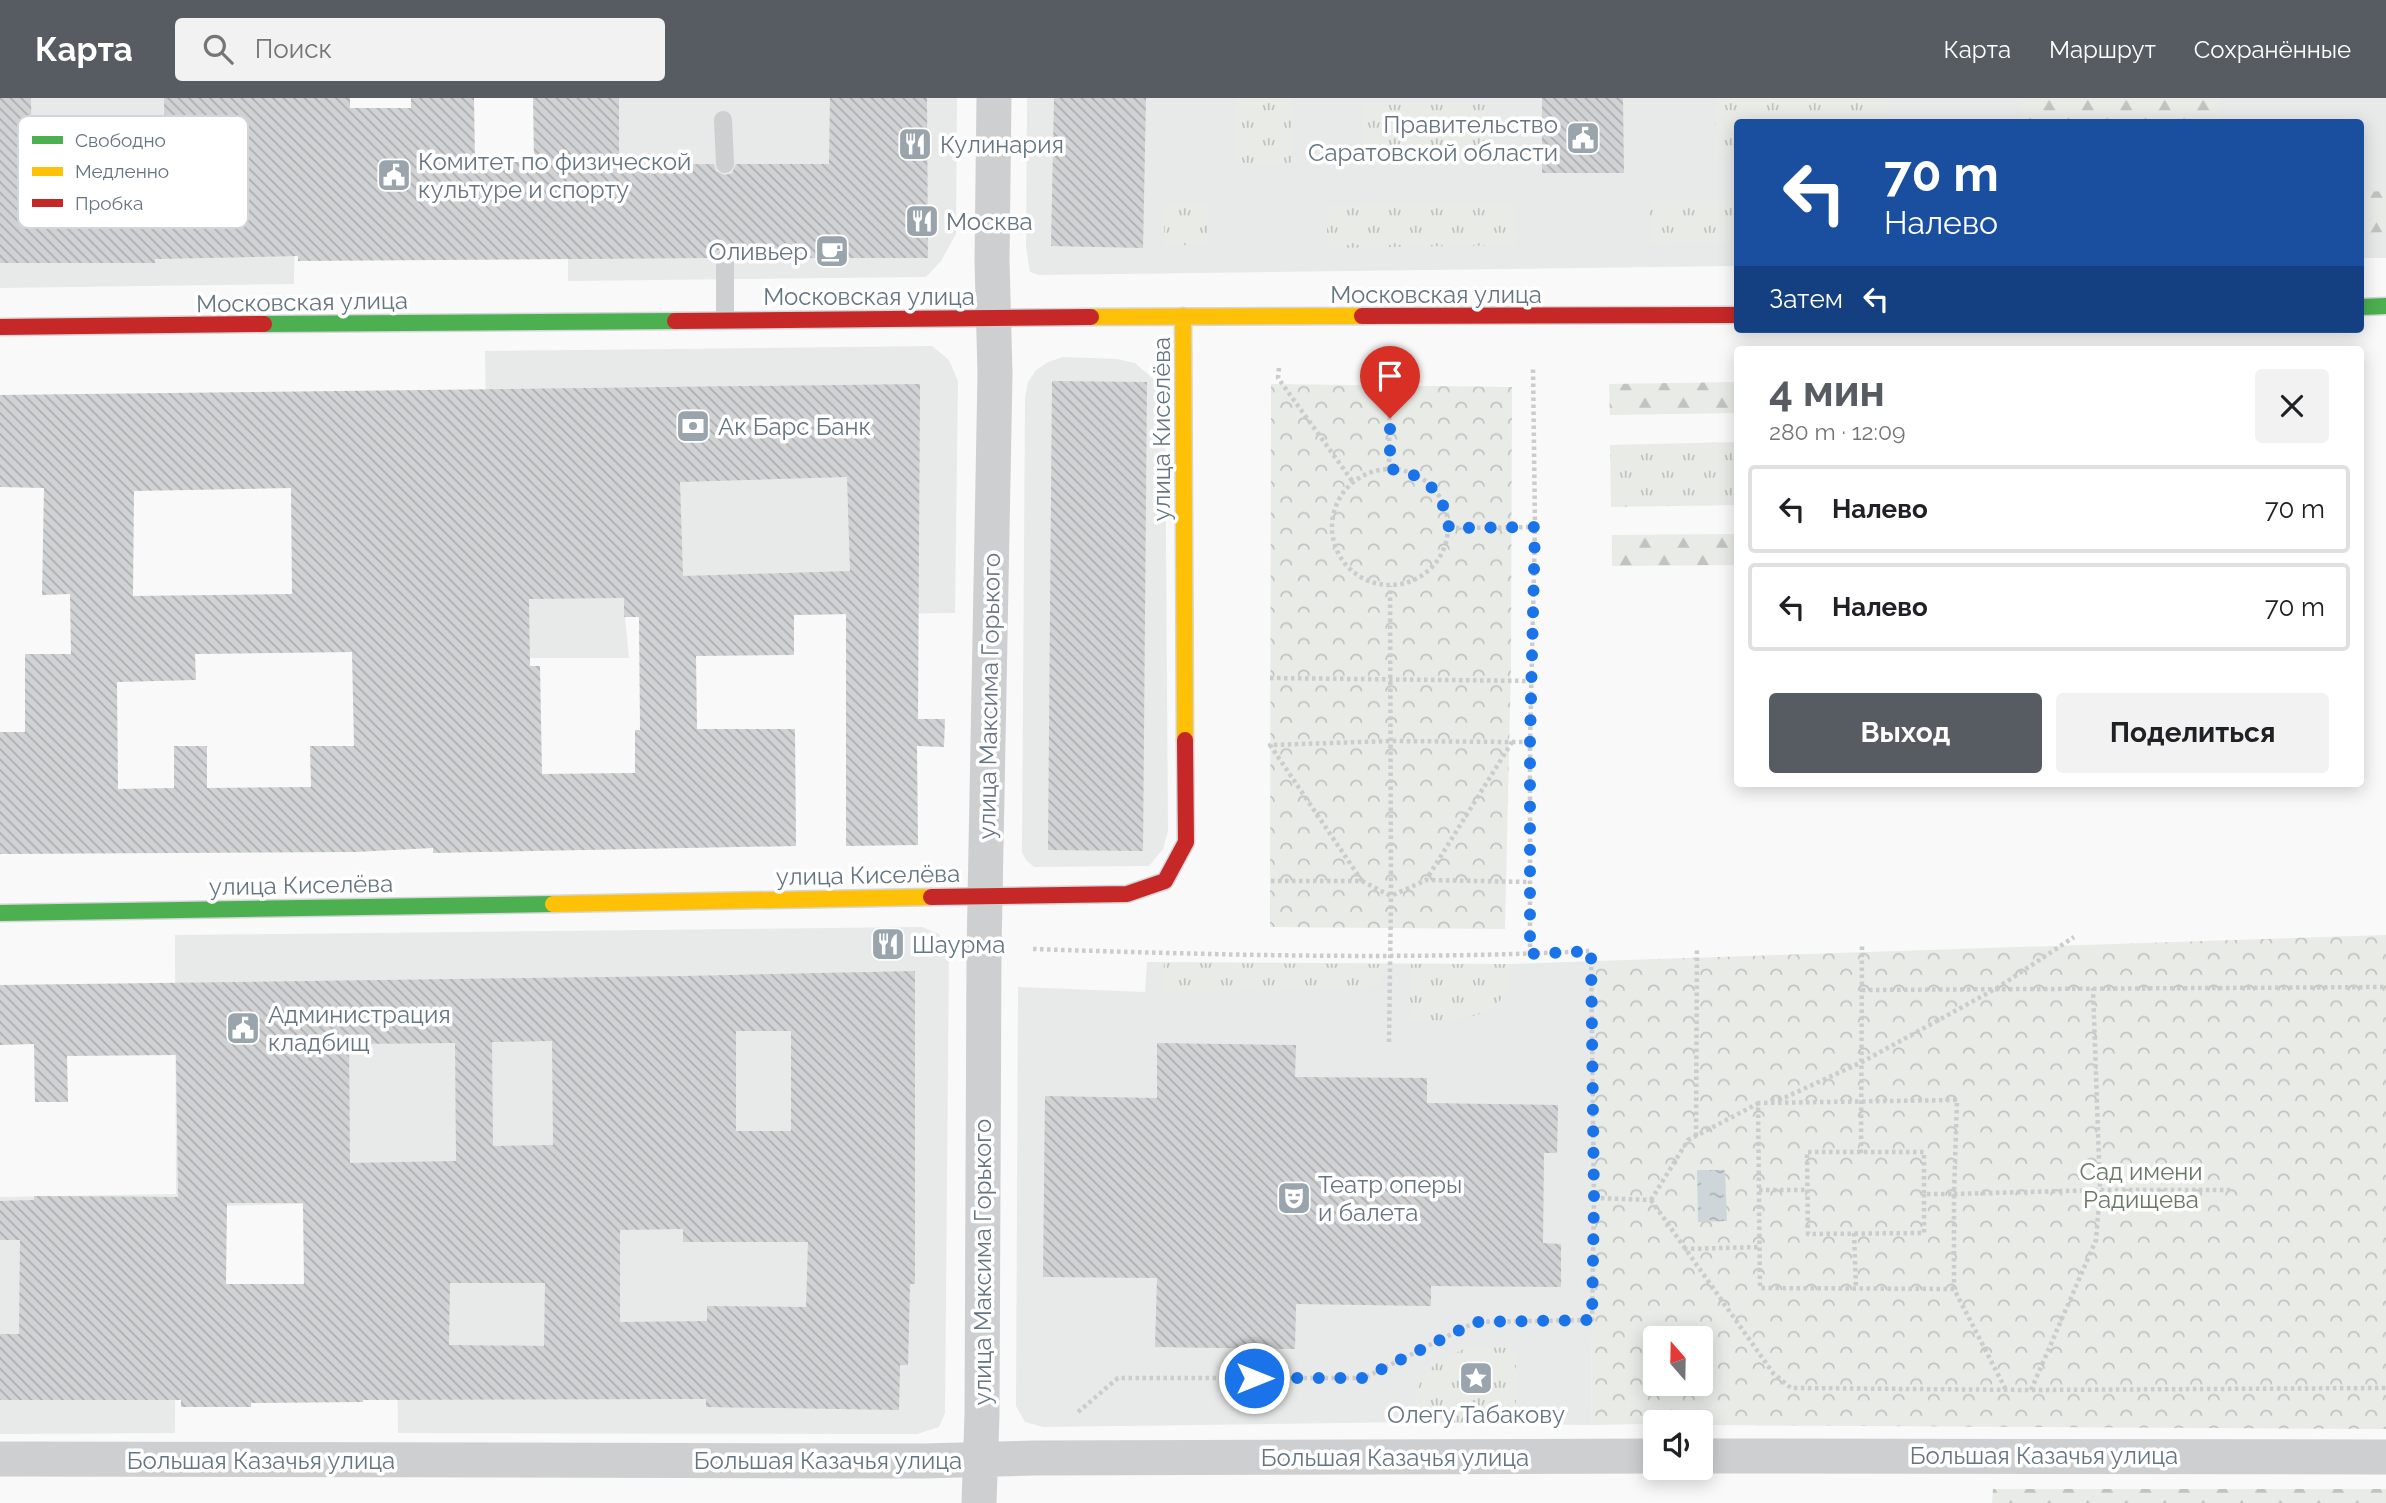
<!DOCTYPE html>
<html lang="ru">
<head>
<meta charset="utf-8">
<style>
	:root { --surface:#fff; --page:#f2f2f2; --text:#202124; --muted:#757577; --line:#e0e0e0; --accent:#565c61 }
	body { margin:0; font-family:Raleway,sans-serif; background:var(--page); color:var(--text); height:100vh; display:flex; flex-direction:column; font-size:26px; white-space:nowrap }
	* { box-sizing:border-box; margin:0 }
	p { font-size:23px; color:var(--muted) }
	.icon { flex:none; width:38px; height:38px; fill:none; stroke:currentColor; stroke-width:2; stroke-linecap:round; stroke-linejoin:round }
	.map { position:relative; flex:1; overflow:hidden }
	.sheet { position:absolute; left:1734px; top:248px; width:630px; height:441px; display:flex; flex-direction:column; background:var(--surface); border-radius:7px; box-shadow:0 4px 18px #0003 }
	.sheet>* { flex:none }
	.top-card { position:absolute; left:1734px; top:21px; width:630px; height:214px; border-radius:7px; box-shadow:0 4px 18px #0003; background:#1a4fa0; color:#fff; overflow:hidden }
	.needle { width:46px; rotate:340deg }
	.controls { position:absolute; left:1643px; top:1228px; display:grid; gap:14px }
	.controls a { display:grid; place-items:center; width:70px; height:70px; border-radius:7px; background:var(--surface); box-shadow:0 4px 18px #0003; font-size:35px }
	.pin { position:absolute; display:grid; place-items:center; width:60px; height:60px; color:#fff; margin:-72px -30px; border-radius:50% 50% 50% 0; rotate:-45deg; box-shadow:0 0 7px #0007 }
	.pin .icon { rotate:45deg }
	.me { position:absolute; width:77px; margin:-38px; rotate:90deg; stroke-linejoin:round; filter:drop-shadow(0 0 5px #0008) }
	.turn { display:flex; align-items:center; gap:24px; height:147px; padding:0 35px; font-size:32px }
	.turn .icon { width:91px; height:91px; stroke-width:2.5 }
	.turn b { display:block; font-size:49px; line-height:60px }
	.then { display:flex; align-items:center; height:66px; padding:0 35px; background:#0003; gap:14px; font-size:26px }
	.round { display:grid; place-items:center; flex:none; width:74px; height:74px; border-radius:7px; background:var(--page) }
	.summary { display:flex; align-items:center; justify-content:space-between; height:119px; padding:0 35px }
	h1 { font-size:42px; font-weight:700; line-height:52px; color:var(--accent) }
	.action { display:flex; gap:14px; margin-top:auto; padding:14px 35px }
	.action a { flex:1; height:80px; border-radius:7px; background:var(--accent); color:#fff; font-size:28px; font-weight:700; line-height:80px; text-align:center }
	.action a+a { background:var(--page); color:var(--text) }
	ul { padding:0; list-style:none }
	li { display:flex; align-items:center; gap:21px; height:88px; margin:0 14px 10px; padding:0 21px; border:4px solid var(--line); border-radius:7px }
	li div { flex:1 }
	li b { display:block; font-size:26px }
	li em { font-style:normal }
	header { display:flex; align-items:center; gap:42px; box-sizing:border-box; height:98px; padding:0 35px; background:var(--accent); color:#fff }
	header strong { font-size:33px }
	nav { display:flex; gap:38px; margin-inline-start:auto; font-size:24px }
	.search { width:490px; height:63px; background:var(--page); display:flex; align-items:center; gap:18px; box-sizing:border-box; padding:0 24px; border-radius:7px; color:var(--muted); font-size:26px }
	.map>svg:first-child { display:block }
	.built { fill:#e8e9e9 }
	.grass { fill:url(#grass-tufts) }
	.forest { fill:url(#forest-firs) }
	.park { fill:url(#park-crowns); fill-rule:evenodd }
	.water { fill:url(#water-ripples) }
	.building { fill:url(#building-back-hatch); fill-rule:evenodd }
	.lines { fill:none; stroke-linecap:round; stroke-linejoin:round }
	.fast-casing { stroke:#d5d6d7; stroke-width:19 }
	.slow-casing { stroke:#d5d6d7; stroke-width:19 }
	.jam-casing { stroke:#d5d6d7; stroke-width:19 }
	.path { stroke:#cbcccd; stroke-width:4.5; stroke-dasharray:3.5 3.5; stroke-linecap:butt }
	.lane { stroke:#cecfd0; stroke-width:18 }
	.street { stroke:#cecfd0; stroke-width:35 }
	.fast { stroke:#4caf50; stroke-width:16 }
	.slow { stroke:#ffc107; stroke-width:16 }
	.jam { stroke:#c62828; stroke-width:16 }
	.route { stroke:#1a73e8; stroke-width:12; stroke-dasharray:0 21.6 }
	.labels { text-anchor:middle; dominant-baseline:central; stroke-width:7; stroke-linejoin:round; paint-order:stroke }
	.poi-label { font-size:24px; fill:#657683; stroke:#fff; text-anchor:start }
	.street-label { font-size:24px; fill:#657683; stroke:#fff }
	.park-label { font-size:24px; fill:#687a64; stroke:#fff }
	.key { fill:#fff; stroke:#d1d6da; stroke-width:2 }
	.key-label { font-size:19px; fill:#657683 }
</style>
</head>
<body>
<header>
<strong>Карта</strong>
<div class="search"><svg class="icon" aria-label="search" viewBox="0 0 24 24"><circle cx="10" cy="10" r="6"/><path d="M15 15l6 6"/></svg>Поиск</div>
<nav><a>Карта</a><a>Маршрут</a><a>Сохранённые</a></nav>
</header>
<div class="map">
<svg width="2386" height="1405" viewBox="0 0 2386 1405">
	<defs>
		<pattern id="grass-tufts" width="24" height="20" patternUnits="userSpaceOnUse" patternTransform="scale(1.75)"><rect width="24" height="20" fill="#e8ebe6"/><path d="M3 7l-1-3M5 7V3M7 7l1-3M15 17l-1-3M17 17v-4M19 17l1-3" fill="none" stroke="#c0c3c0"/></pattern>
		<pattern id="forest-firs" width="22" height="20" patternUnits="userSpaceOnUse" patternTransform="scale(1.75)"><rect width="22" height="20" fill="#e8ebe6"/><path d="M5 1l3.5 6h-7zM16 11l3.5 6h-7z" fill="#c0c3c0"/></pattern>
		<pattern id="park-crowns" width="20" height="18" patternUnits="userSpaceOnUse" patternTransform="scale(1.75)"><rect width="20" height="18" fill="#e8ebe6"/><path d="M2 6a3 3 0 1 1 6 0M12 15a3 3 0 1 1 6 0" fill="none" stroke="#c0c3c0"/></pattern>
		<pattern id="water-ripples" width="26" height="14" patternUnits="userSpaceOnUse" patternTransform="scale(1.75)"><rect width="26" height="14" fill="#ced6d9"/><path d="M2 4q2-2 4 0t4 0M15 11q2-2 4 0t4 0" fill="none" stroke="#abb2b5"/></pattern>
		<pattern id="building-back-hatch" width="6" height="6" patternUnits="userSpaceOnUse" patternTransform="scale(1.75)"><rect width="6" height="6" fill="#d0d2d3"/><path d="M-1 5l2 2M0 0l6 6M5-1l2 2" fill="none" stroke="#acafb1"/></pattern>
	</defs>
	<rect width="100%" height="100%" fill="#f9f9f9"/>
	<path class="built" d="M0 0H296L294 186 0 190Z
		M568 0H957L956 136 941 163 926 179 568 183Z
		M1027 0H2386V160H2361V24H1738V168L1039 177 1030 174 1026 149Z
		M932 248 949 262 958 283 955 515 625 519 629 560H490L485 253Z
		M1063 259 1117 261 1135 265 1157 284 1165 298 1168 733 1163 751 1149 768 1034 769 1026 762 1022 754 1025 299 1028 284 1036 272 1048 264Z
		M922 829 939 836 949 853 945 1315 939 1329 917 1336 398 1335 396 1107 297 1106 176 1109 175 1335 0 1336V1099L176 1096 175 837Z
		M1596 863 1591 1327 1412 1324 1043 1329 1025 1324 1016 1308 1018 889 1145 894 1147 864 1510 866Z"/>
	<path class="grass" d="M1236 0H1291V65L1236 66Z
		M1715 0H1888L1889 24H1738V58L1716 59Z
		M1485 6V57L1363 58V7Z
		M1738 102V144L1650 145V103Z
		M1514 104 1515 147 1327 150V108Z
		M1164 106 1208 107 1207 147H1164Z
		M1738 344V407L1611 409 1610 347Z
		M1164 865 1385 866 1382 881 1373 889 1162 895Z
		M1411 866H1510C1510 873 1510 882 1508 888 1496 927 1440 922 1409 923Z
		M1469 1249 1516 1250V1325L1412 1324C1416 1278 1426 1266 1469 1249Z"/>
	<path class="forest" d="M2022 0H2220V24H2022Z
		M2386 93V134L2361 135V94Z
		M1738 284V315L1610 317 1609 286Z
		M1738 436V467L1612 468V437Z
		M1993 1391H2386V1405H1992Z"/>
	<path class="park" d="M1271 286 1512 289 1511 568 1505 831 1270 829Z
		M2386 837V1331L1701 1327V1325L1591 1327 1596 863ZM1656 1241H1701V1286H1656Z"/>
	<path class="water" d="M1697 1072H1725L1727 1123 1698 1124Z"/>
	<path class="building" d="M0 0H31L32 78H165L164 0H350V10H411V0H474L475 64H534L533 0H619V67L714 66 716 73 725 77 732 75 736 66H829L830 0H927L928 160H736L731 151 724 149 716 154 714 160 298 163V158L155 161V165H0Z
		M1054 0H1146L1143 150 1051 148Z
		M1542 0H1623L1624 75H1542Z
		M1052 283 1147 284 1143 753 1048 752Z
		M920 286 918 621H945L944 649 917 648 918 747 846 748V516L794 517V557L696 558 697 631H795L796 748 480 754 433 755V750L355 754 0 756V634H25V556H71L70 496 42 497 44 390 0 389V297ZM847 379 850 473 683 478 680 384ZM291 390 292 496 133 498 134 393ZM624 500V519H639L640 632H635V675L542 676 540 568H530L529 501ZM352 554 354 648H310L311 689 207 690V648H174V690L118 691 117 584 196 582 195 556Z
		M915 873V1186H910L908 1267H900L899 1312 706 1309V1301L363 1302V1304L251 1305V1309H181V1302H0V1236H19L20 1142H0V1103L34 1102V1098L178 1099 176 957 67 958 68 1004H35L34 946 0 947V887L686 878ZM736 933H791V1033H736ZM552 943 553 1047 493 1048 492 944ZM455 945 456 1063 350 1065 349 946ZM227 1105H303L304 1186H226ZM683 1131V1144H808L806 1209 707 1208V1223L620 1224V1132ZM450 1185H545L544 1248 449 1247Z
		M1157 945 1296 947 1295 979 1427 980V1005L1558 1007 1557 1055H1544L1543 1145 1561 1146V1189L1431 1188V1208L1296 1206 1295 1251 1155 1249 1157 1180 1043 1179 1045 998 1157 1000Z"/>
	<g class="lines">
		<g class="fast-casing">
			<path id="fast" d="M2361 209 2386 208
				M264 226 675 223
				M0 815 553 806"/>
		</g>
		<g class="slow-casing">
			<path id="slow" d="M1183 218 1185 642
				M1091 219 1362 218
				M553 806 931 799"/>
		</g>
		<g class="jam-casing">
			<path id="jam" d="M1362 218 1738 217
				M675 223 1091 219
				M0 229 264 226
				M931 799 1127 796 1165 783 1186 744 1185 642"/>
		</g>
		<path class="path" d="M1279 270 1278 280 1353 384
			M1332 429a58 58 0 1 1 116 0a58 58 0 1 1-116 0Z
			M1389 371 1390 270
			M1449 430 1535 429
			M1270 580 1532 583
			M1512 644H1530
			M1271 783H1362L1391 798 1426 782 1530 784
			M1362 783 1270 647 1391 643 1512 644 1426 782
			M1033 851C1220 857 1405 862 1591 853L1594 1100 1651 1102
			M1530 856V644L1535 429 1533 270
			M1862 892 2386 889
			M1389 944 1391 798 1390 488
			M1771 1002 1786 999 1862 964 1997 890 2074 839
			M1696 1038 1697 850
			M1861 1055 1862 847
			M1759 1092H1808
			M1924 1096V1135L1808 1136 1807 1054H1924V1096H1954V1191L2006 1292
			M1651 1102 1773 1275 1791 1290 2031 1292 2386 1290
			M1651 1102 1688 1042 1759 1005
			M1854 1135 1856 1190
			M1684 1151 1759 1149
			M1954 1191 1760 1190 1758 1005 1957 1002 1954 1096 2100 1092H2230
			M2031 1292 2096 1142 2100 1092 2093 890
			M1078 1314 1118 1280H1364L1476 1224 1592 1222 1594 1100"/>
		<path class="lane" d="M723 22 725 66
			M725 222V160"/>
		<path class="street" d="M1701 1358 2386 1359
			M0 1361 923 1363 1035 1360 1656 1358
			M979 1405 982 1316 984 855 995 276 992 162 994 0"/>
		<use href="#fast" class="fast"/>
		<use href="#slow" class="slow"/>
		<use href="#jam" class="jam"/>
	</g>
	<g class="lines">
		<path class="route" d="M1254 1280H1364L1476 1224 1592 1222 1594 1100 1591 853 1530 856V644L1535 429 1449 430C1443 393 1426 376 1390 371V320"/>
	</g>
	<defs>
		<g id="civic-square" transform="scale(1.75)"><rect x="-9" y="-9" width="18" height="18" rx="4" fill="#99a4ac" stroke="#fff"/><path d="M-.6-6.5H3V-4.5H.6V-3L4-1V1h2V6H-6V1h2V-1L-.6-3ZM-1.2 2.5V6h2.4V2.5Z" fill="#fff"/></g>
		<g id="restaurant-square" transform="scale(1.75)"><rect x="-9" y="-9" width="18" height="18" rx="4" fill="#99a4ac" stroke="#fff"/><path d="M-5-6h1v4h1v-4h1v4h1v-4h1v5L-1.5 .5V6h-2V.5L-5-1ZM5-6V6H3V1.5H1.5Q1.5-4 5-6Z" fill="#fff"/></g>
		<g id="cafe-square" transform="scale(1.75)"><rect x="-9" y="-9" width="18" height="18" rx="4" fill="#99a4ac" stroke="#fff"/><path d="M-5.5-4.5H6V0H3Q3 3.5 0 3.5H-2.5Q-5.5 3.5-5.5 0ZM3-3.2v2h1.7v-2ZM-6 4.5H4V6H-6Z" fill="#fff"/></g>
		<g id="bank-square" transform="scale(1.75)"><rect x="-9" y="-9" width="18" height="18" rx="4" fill="#99a4ac" stroke="#fff"/><path d="M-6-4H6V4H-6ZM0-2.3a2.3 2.3 0 1 0 0 4.6a2.3 2.3 0 1 0 0-4.6Z" fill="#fff"/></g>
		<g id="theatre-square" transform="scale(1.75)"><rect x="-9" y="-9" width="18" height="18" rx="4" fill="#99a4ac" stroke="#fff"/><path d="M-5-5.5Q0-4 5-5.5V0Q5 5 0 6Q-5 5-5 0ZM-3.3-2.5H-1v1.5H-3.3ZM1-2.5H3.3v1.5H1ZM-2.8 1Q0 5.5 2.8 1Z" fill="#fff"/></g>
		<g id="sight-square" transform="scale(1.75)"><rect x="-9" y="-9" width="18" height="18" rx="4" fill="#99a4ac" stroke="#fff"/><path d="M0-6L1.8-2.2L6-1.7L2.9 1.2L3.7 5.4L0 3.3L-3.7 5.4L-2.9 1.2L-6-1.7L-1.8-2.2Z" fill="#fff"/></g>
	</defs>
	<g fill-rule="evenodd">
		<use href="#civic-square" x="1583" y="40"/>
		<use href="#restaurant-square" x="915" y="46"/>
		<use href="#civic-square" x="394" y="77"/>
		<use href="#restaurant-square" x="922" y="123"/>
		<use href="#cafe-square" x="832" y="153"/>
		<use href="#bank-square" x="693" y="328"/>
		<use href="#restaurant-square" x="888" y="846"/>
		<use href="#civic-square" x="243" y="930"/>
		<use href="#theatre-square" x="1294" y="1100"/>
		<use href="#sight-square" x="1476" y="1280"/>
	</g>
	<g class="labels">
		<g class="poi-label">
			<text x="1558" y="26" text-anchor="end">Правительство<tspan x="1558" dy="28">Саратовской области</tspan></text>
			<text x="940" y="46">Кулинария</text>
			<text x="418" y="63">Комитет по физической<tspan x="418" dy="28">культуре и спорту</tspan></text>
			<text x="946" y="123">Москва</text>
			<text x="808" y="153" text-anchor="end">Оливьер</text>
			<text x="718" y="328">Ак Барс Банк</text>
			<text x="912" y="846">Шаурма</text>
			<text x="268" y="916">Администрация<tspan x="268" dy="28">кладбищ</tspan></text>
			<text x="1318" y="1086">Театр оперы<tspan x="1318" dy="28">и балета</tspan></text>
			<text x="1476" y="1316" text-anchor="middle">Олегу Табакову</text>
		</g>
		<g class="street-label">
			<text x="1436" y="196">Московская улица</text>
			<text x="869" y="198">Московская улица</text>
			<text transform="translate(302 204) rotate(-1)">Московская улица</text>
			<text transform="translate(1161 331) rotate(-90)">улица Киселёва</text>
			<text transform="translate(989 598) rotate(-89)">улица Максима Горького</text>
			<text transform="translate(868 777) rotate(-1)">улица Киселёва</text>
			<text transform="translate(301 787) rotate(-1)">улица Киселёва</text>
			<text transform="translate(982 1164) rotate(-90)">улица Максима Горького</text>
			<text x="2044" y="1357">Большая Казачья улица</text>
			<text x="1395" y="1359">Большая Казачья улица</text>
			<text x="261" y="1362">Большая Казачья улица</text>
			<text x="828" y="1362">Большая Казачья улица</text>
		</g>
		<g class="park-label">
			<text x="2141" y="1073">Сад имени<tspan x="2141" dy="28">Радищева</tspan></text>
		</g>
	</g>
	<rect x="18" y="18" width="230" height="112" rx="10" class="key"/>
	<rect x="32" y="38" width="31" height="8" fill="#4caf50"/>
	<rect x="32" y="69" width="31" height="9" fill="#ffc107"/>
	<rect x="32" y="101" width="31" height="8" fill="#c62828"/>
	<g class="key-label">
		<text x="75" y="49">Свободно</text>
		<text x="75" y="80">Медленно</text>
		<text x="75" y="112">Пробка</text>
	</g>
</svg>
<div class="controls">
<a><svg class="needle" viewBox="-14 -14 28 28"><path d="M0-13l5 13h-10z" fill="#e53935"/><path d="M0 13l5-13h-10z" fill="#757577"/></svg></a>
<a><svg class="icon" aria-label="sound" viewBox="0 0 24 24"><path d="M4 9h4l5-4v14l-5-4H4zM17 9q2 3 0 6"/></svg></a>
</div>
<div class="pin" style="left:1390px;top:320px;background:#d93025"><svg class="icon" aria-label="arrive" viewBox="0 0 24 24"><path d="M6 21V4h12l-3 4 3 4H6"/></svg></div>
<svg class="me" style="left:1254px;top:1280px" viewBox="-20 -20 40 40"><circle r="17" fill="#1a73e8" stroke="#fff" stroke-width="3"/><path d="M0-11L8 9 0 5-8 9z" fill="#fff"/></svg>
<div class="top-card">
<div class="turn"><svg class="icon" aria-label="left" viewBox="0 0 24 24"><path d="M17 20v-9H6M10 6l-5 5 5 5"/></svg><div><b>70 m</b>Налево</div></div>
<div class="then">Затем<svg class="icon" aria-label="left" viewBox="0 0 24 24"><path d="M17 20v-9H6M10 6l-5 5 5 5"/></svg></div>
</div>
<section class="sheet">
<div class="summary"><div><h1>4 мин</h1><p>280 m · 12:09</p></div><a class="round"><svg class="icon" aria-label="close" viewBox="0 0 24 24"><path d="M6 6l12 12M18 6L6 18"/></svg></a></div>
<ul>
<li><svg class="icon" aria-label="left" viewBox="0 0 24 24"><path d="M17 20v-9H6M10 6l-5 5 5 5"/></svg><div><b>Налево</b></div><em>70 m</em></li>
<li><svg class="icon" aria-label="left" viewBox="0 0 24 24"><path d="M17 20v-9H6M10 6l-5 5 5 5"/></svg><div><b>Налево</b></div><em>70 m</em></li>
</ul>
<div class="action"><a>Выход</a><a>Поделиться</a></div>
</section>
</div>
</body>
</html>
